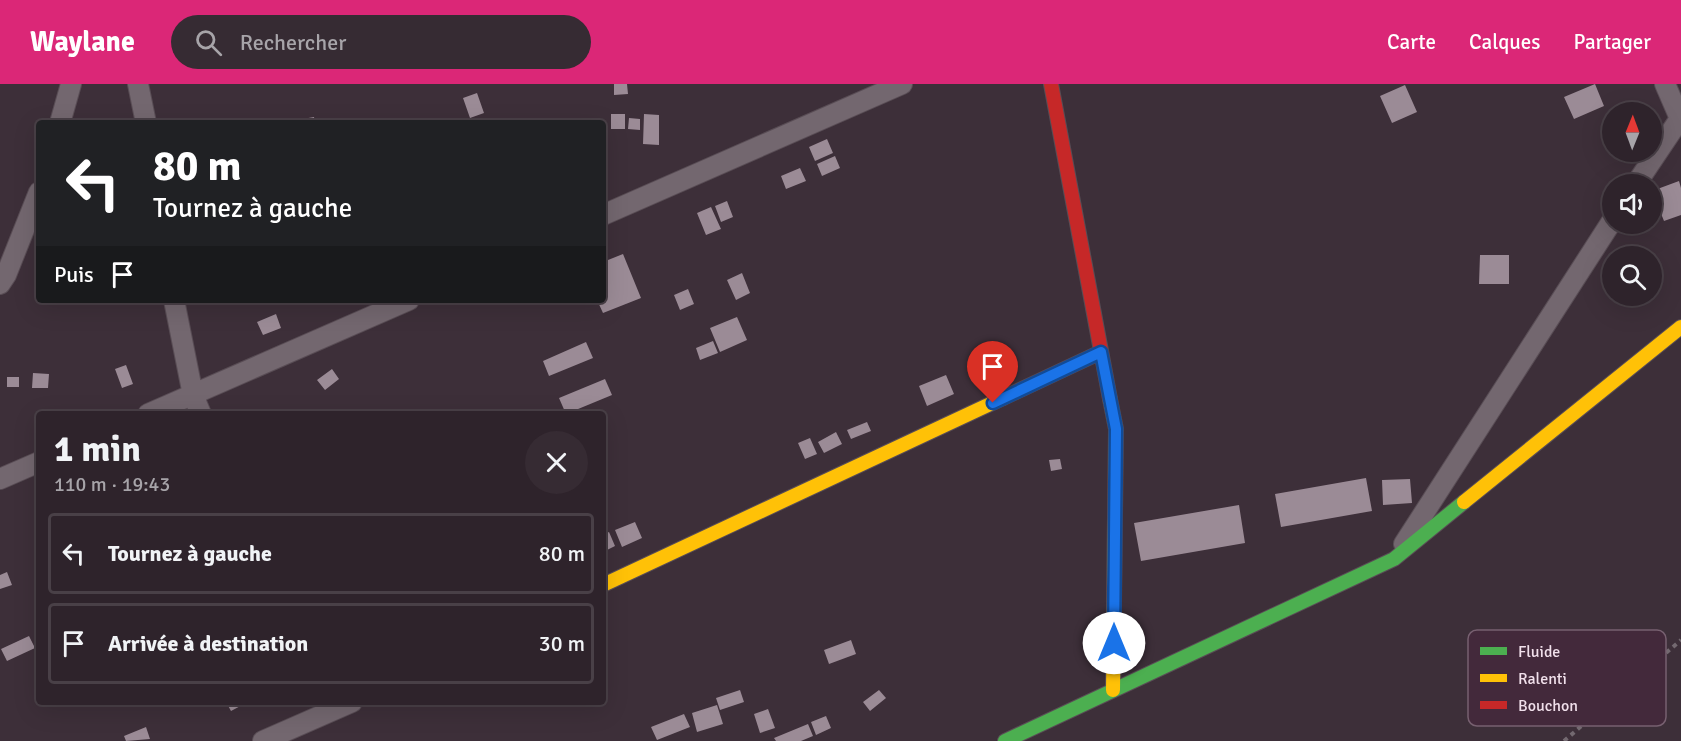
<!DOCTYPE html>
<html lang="fr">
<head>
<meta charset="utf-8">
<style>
	:root { --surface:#2e232b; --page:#362b33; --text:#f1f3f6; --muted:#a7a4a9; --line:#494047; --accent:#db2777 }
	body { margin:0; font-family:Signika,sans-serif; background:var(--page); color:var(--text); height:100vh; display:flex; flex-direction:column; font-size:22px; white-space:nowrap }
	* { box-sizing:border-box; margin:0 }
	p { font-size:20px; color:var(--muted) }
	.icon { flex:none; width:33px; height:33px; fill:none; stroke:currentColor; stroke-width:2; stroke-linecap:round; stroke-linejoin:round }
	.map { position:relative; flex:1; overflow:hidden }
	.panel { position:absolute; left:36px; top:327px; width:570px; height:294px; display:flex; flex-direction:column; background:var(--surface); border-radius:6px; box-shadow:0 6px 24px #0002,0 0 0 2px var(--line) }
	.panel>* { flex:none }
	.guide { position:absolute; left:36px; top:36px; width:570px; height:183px; border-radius:6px; box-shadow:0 6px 24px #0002,0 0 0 2px var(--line); background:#202124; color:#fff; overflow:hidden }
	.needle { width:39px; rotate:1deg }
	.buttons { position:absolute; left:1602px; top:18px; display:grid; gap:12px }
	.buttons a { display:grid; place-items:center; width:60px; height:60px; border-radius:50%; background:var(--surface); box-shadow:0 6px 24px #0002,0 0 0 2px var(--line); font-size:30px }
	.pin { position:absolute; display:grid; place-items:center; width:51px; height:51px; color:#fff; margin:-62px -26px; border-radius:50% 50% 50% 0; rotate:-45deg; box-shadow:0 0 6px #0007 }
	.pin .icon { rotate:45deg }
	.me { position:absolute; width:66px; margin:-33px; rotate:0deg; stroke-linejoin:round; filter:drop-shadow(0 0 4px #0008) }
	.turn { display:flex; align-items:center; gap:21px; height:126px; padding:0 18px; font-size:27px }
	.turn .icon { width:78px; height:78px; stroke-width:2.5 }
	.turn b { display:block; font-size:42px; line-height:51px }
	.then { display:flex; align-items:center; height:57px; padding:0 18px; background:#0003; gap:12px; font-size:22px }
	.round { display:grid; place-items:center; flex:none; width:63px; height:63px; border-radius:32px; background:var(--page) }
	.summary { display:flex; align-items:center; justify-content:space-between; height:102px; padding:0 18px }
	h1 { font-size:36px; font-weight:700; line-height:45px }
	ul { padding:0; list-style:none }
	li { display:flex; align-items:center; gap:18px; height:81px; margin:0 12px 9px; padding:0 6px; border:3px solid var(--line); border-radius:6px }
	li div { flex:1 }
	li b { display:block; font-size:22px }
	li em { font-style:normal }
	header { display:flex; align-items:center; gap:36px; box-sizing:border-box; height:84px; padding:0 30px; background:var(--accent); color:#fff }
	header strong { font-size:28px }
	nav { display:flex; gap:33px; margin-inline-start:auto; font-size:21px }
	.search { width:420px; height:54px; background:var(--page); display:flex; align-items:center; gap:15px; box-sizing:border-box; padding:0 21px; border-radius:33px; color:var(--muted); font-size:22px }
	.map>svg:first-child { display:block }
	.building { fill:#9b8b96 }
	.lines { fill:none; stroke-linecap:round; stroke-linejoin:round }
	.street-casing { stroke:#594d55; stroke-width:22 }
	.fast-casing { stroke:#594d55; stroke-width:16 }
	.slow-casing { stroke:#594d55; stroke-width:16 }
	.jam-casing { stroke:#594d55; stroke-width:16 }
	.path { stroke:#736970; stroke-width:4; stroke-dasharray:4.5 4.5; stroke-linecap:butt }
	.street { stroke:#73676f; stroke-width:20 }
	.fast { stroke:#4caf50; stroke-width:14 }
	.slow { stroke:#ffc107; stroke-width:14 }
	.jam { stroke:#c62828; stroke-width:14 }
	.route-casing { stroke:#114b97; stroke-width:15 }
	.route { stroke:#1a73e8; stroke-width:10 }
	.key { fill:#43293b; stroke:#776070; stroke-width:1.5 }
	.key-label { font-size:16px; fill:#f1e0eb }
</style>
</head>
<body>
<header>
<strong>Waylane</strong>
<div class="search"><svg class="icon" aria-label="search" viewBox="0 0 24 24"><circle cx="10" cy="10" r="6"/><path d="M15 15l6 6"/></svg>Rechercher</div>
<nav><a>Carte</a><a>Calques</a><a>Partager</a></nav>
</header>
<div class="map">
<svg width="1681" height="657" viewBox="0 0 1681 657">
	<rect width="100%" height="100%" fill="#3d2f39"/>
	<path class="building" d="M614 0H627L628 10 614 11Z
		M1595 0 1604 22 1574 35 1564 13Z
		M1405 1 1417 28 1392 39 1380 12Z
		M477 9 484 29 470 34 463 14Z
		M611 30H625V45H611Z
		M644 30 659 31V61L643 60Z
		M314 33 315 39H286V38Z
		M629 34 640 35V46L628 45Z
		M827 55 833 69 815 77 809 63Z
		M835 72 840 84 822 92 817 80Z
		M800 84 806 97 786 105 781 92Z
		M1679 97 1681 104V131L1664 137 1652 107Z
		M727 117 733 133 721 138 715 122Z
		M711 123 721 145 706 151 697 129Z
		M623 170 641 214 603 229 597 216H603V178Z
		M1480 171H1509V200H1479Z
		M742 189 750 209 736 216 727 196Z
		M688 205 694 220 680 226 674 211Z
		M276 230 281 244 263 251 257 238Z
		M737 233 747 256 720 268 710 244Z
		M713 257 718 269 700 276 696 264Z
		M586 258 593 274 549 292 543 277Z
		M126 281 133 300 122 304 115 285Z
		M332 285 339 295 325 306 317 296Z
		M33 289 49 290 48 304H32Z
		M946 291 954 310 927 322 919 302Z
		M7 293H19V303H7Z
		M605 295 612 311 566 330 559 314Z
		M867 338 871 347 851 355 847 346Z
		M836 348 842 360 824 369 818 358Z
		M810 354 817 370 805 375 798 359Z
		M1060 375 1062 385 1051 387 1049 376Z
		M1366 394 1372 427 1281 443 1275 410Z
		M1410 395 1412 419 1383 421 1382 396Z
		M1239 421 1245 459 1141 477 1134 439Z
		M635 438 642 454 622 463 615 446Z
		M609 448 615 462 603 468V451Z
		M7 488 12 501 0 505V491Z
		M29 552 35 564 7 577 1 565Z
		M851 556 856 570 829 580 824 566Z
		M740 606 744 618 720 626 716 614Z
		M879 606 886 614 870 627 863 618Z
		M226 618H248L231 627Z
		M717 621 723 640 697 648 692 629Z
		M768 625 775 644 760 649 754 630Z
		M684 630 690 643 657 656 651 643Z
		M826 632 831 644 816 651 811 638Z
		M808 640 813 652 801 657H776L774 654Z
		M146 643 150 655 126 657 124 652Z"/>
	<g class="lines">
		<g class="street-casing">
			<path id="street" d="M138 0 146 39
				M1665 0 1681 37
				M60 39 71 0
				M1636 100 1681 33
				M603 131 902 0
				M0 200 6 191 39 108
				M174 216 193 311 201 330
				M148 330 409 216
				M0 395 39 378
				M1404 460 1612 137
				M263 657 352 618"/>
		</g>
		<g class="fast-casing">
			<path id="fast" d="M1005 657 1394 475 1464 418"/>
		</g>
		<g class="slow-casing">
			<path id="slow" d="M1110 315 1116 345 1113 606
				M1464 418 1681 243
				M603 501 1003 314"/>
		</g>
		<g class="jam-casing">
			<path id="jam" d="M1051 0 1110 315
				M1003 314 1101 268"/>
		</g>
		<path class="path" d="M1564 657 1681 556"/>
		<use href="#street" class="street"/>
		<use href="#fast" class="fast"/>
		<use href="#slow" class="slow"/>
		<use href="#jam" class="jam"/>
	</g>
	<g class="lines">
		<g class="route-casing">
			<path id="route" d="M993 319 1101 268 1116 345 1114 559"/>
		</g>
		<use href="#route" class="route"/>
	</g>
	<rect x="1468" y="546" width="198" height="96" rx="9" class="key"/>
	<rect x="1480" y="563" width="27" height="8" fill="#4caf50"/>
	<rect x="1480" y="590" width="27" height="8" fill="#ffc107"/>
	<rect x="1480" y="617" width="27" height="8" fill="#c62828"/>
	<g class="key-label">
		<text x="1518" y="573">Fluide</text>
		<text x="1518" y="600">Ralenti</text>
		<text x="1518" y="627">Bouchon</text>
	</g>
</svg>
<div class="buttons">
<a><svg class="needle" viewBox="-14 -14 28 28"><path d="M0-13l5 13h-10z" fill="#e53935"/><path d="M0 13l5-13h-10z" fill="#a7a4a9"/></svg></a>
<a><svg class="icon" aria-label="sound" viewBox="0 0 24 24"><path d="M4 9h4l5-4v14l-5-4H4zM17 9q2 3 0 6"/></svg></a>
<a><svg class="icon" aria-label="search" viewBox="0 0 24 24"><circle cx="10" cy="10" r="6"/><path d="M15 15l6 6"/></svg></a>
</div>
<div class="pin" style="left:993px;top:319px;background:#d93025"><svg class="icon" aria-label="arrive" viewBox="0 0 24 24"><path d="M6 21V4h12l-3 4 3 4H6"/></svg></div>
<svg class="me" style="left:1114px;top:559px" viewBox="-20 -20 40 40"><circle r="19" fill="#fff"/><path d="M0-13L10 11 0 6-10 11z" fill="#1a73e8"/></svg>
<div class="guide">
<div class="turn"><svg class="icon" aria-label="left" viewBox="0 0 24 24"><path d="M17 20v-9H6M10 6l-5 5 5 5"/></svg><div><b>80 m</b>Tournez à gauche</div></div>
<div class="then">Puis<svg class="icon" aria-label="arrive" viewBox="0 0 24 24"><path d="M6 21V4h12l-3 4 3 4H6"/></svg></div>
</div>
<section class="panel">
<div class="summary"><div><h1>1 min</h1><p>110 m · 19:43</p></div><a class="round"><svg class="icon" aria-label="close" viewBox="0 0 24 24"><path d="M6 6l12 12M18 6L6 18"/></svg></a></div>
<ul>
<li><svg class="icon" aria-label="left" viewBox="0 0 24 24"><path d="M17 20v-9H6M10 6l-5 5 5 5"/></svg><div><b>Tournez à gauche</b></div><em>80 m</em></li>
<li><svg class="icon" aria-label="arrive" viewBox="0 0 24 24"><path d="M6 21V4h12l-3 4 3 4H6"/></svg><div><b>Arrivée à destination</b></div><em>30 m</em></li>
</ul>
</section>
</div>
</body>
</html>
